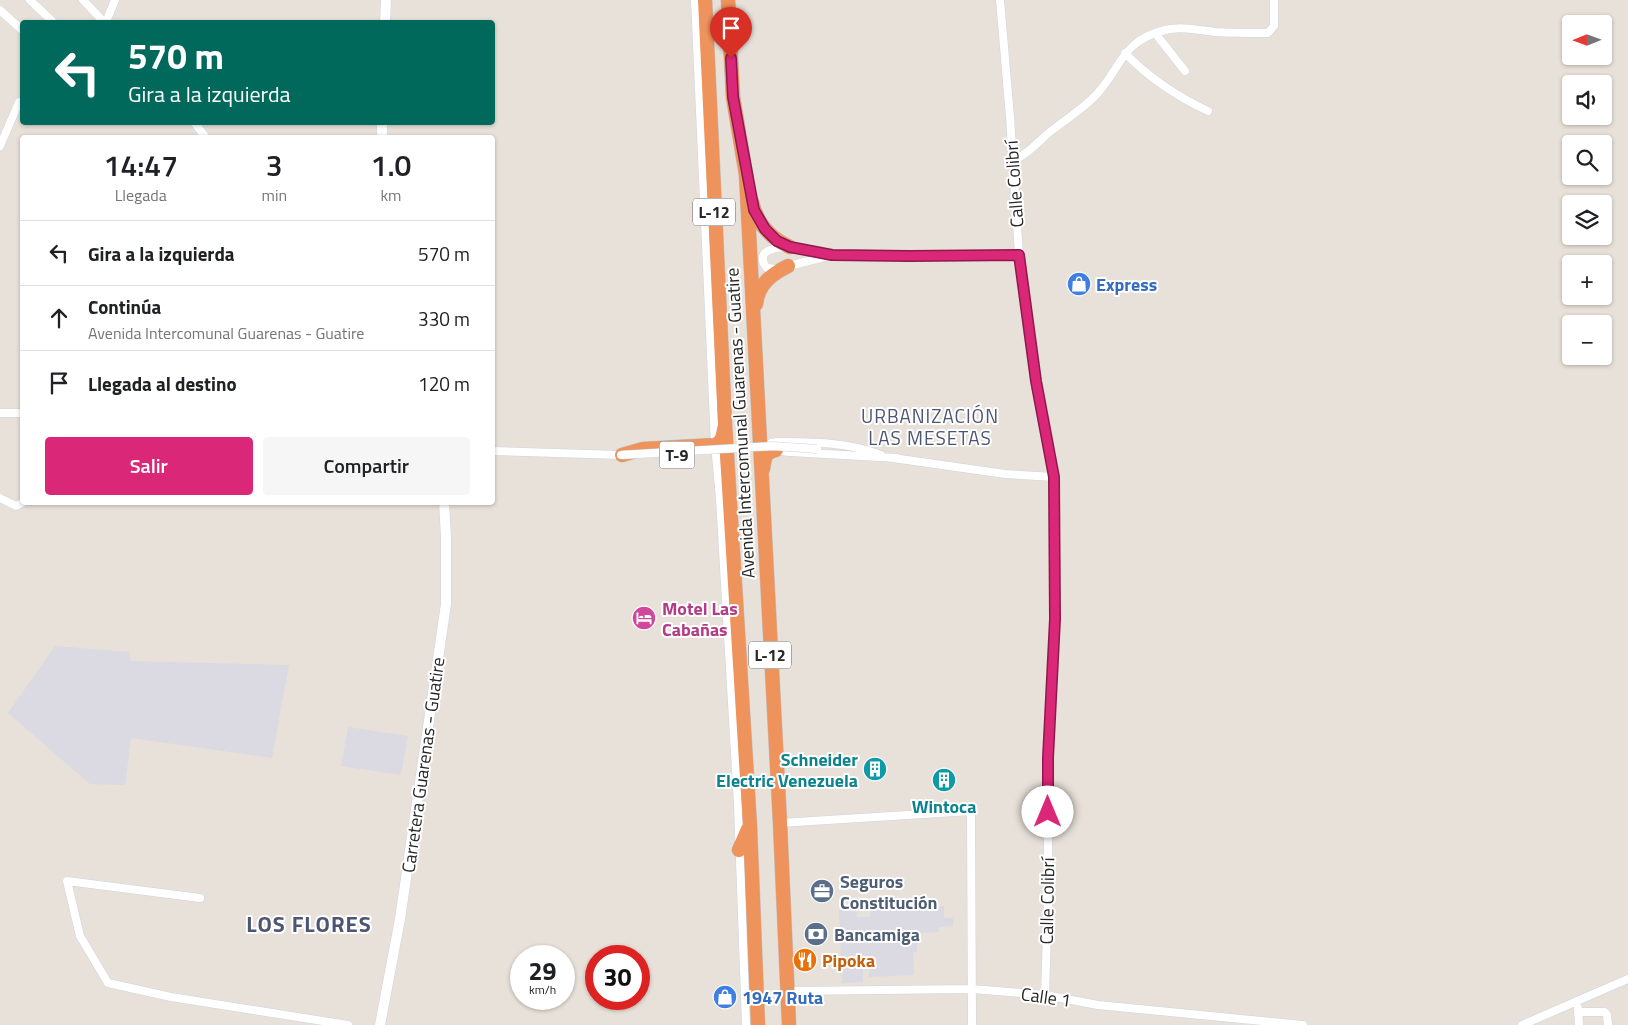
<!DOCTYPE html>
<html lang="es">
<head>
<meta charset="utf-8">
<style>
	:root { --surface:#fff; --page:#f6f6f6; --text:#202124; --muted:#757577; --line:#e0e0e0; --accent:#db2777 }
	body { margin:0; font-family:"Titillium Web",sans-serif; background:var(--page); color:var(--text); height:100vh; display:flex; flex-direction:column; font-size:19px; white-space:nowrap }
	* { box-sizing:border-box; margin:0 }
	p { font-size:16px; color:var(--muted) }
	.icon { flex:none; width:28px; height:28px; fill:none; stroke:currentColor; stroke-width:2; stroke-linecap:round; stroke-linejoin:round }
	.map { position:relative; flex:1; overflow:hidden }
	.details { position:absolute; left:20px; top:135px; width:475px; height:370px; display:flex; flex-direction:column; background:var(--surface); border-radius:5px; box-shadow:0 1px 4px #0004 }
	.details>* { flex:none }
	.top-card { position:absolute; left:20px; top:20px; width:475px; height:105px; border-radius:5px; box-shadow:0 1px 4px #0004; background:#00695c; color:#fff; overflow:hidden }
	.needle { width:32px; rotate:269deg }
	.buttons { position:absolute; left:1562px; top:15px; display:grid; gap:10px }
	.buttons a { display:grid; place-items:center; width:50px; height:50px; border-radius:5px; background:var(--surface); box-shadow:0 1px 4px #0004; font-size:25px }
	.speed { position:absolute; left:510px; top:945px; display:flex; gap:10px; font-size:25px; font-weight:700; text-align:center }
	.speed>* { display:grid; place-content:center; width:65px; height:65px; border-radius:50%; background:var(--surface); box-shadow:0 1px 4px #0004; line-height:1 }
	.speed small { font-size:12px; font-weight:400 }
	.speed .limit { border:8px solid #d22; background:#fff; color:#111 }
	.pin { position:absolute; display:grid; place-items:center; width:42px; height:42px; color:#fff; margin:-51px -21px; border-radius:50% 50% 50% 0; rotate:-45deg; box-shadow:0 0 5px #0007 }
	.pin .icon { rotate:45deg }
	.me { position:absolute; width:55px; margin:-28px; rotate:0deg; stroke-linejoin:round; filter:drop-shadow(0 0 4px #0008) }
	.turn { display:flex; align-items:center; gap:18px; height:105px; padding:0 25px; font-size:22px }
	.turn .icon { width:65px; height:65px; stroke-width:2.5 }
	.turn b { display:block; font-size:35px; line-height:42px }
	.eta { display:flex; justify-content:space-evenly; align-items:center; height:85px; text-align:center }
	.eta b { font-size:30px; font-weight:600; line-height:35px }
	.cta { display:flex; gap:10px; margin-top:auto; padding:10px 25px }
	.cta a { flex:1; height:58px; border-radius:5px; background:var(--accent); color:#fff; font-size:20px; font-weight:600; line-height:58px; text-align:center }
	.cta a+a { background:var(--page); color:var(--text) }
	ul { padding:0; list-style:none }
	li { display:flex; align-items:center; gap:15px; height:65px; padding:0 25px; border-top:1px solid var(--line) }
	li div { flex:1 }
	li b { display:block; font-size:19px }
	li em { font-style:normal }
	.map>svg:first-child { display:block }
	.industrial { fill:#dbd9e1 }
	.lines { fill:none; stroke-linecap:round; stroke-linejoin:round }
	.street-casing { stroke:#cfd3df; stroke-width:9 }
	.secondary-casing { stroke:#cfd3df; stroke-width:11 }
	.highway-casing { stroke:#c3c3c3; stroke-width:15 }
	.street { stroke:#fff; stroke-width:8 }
	.secondary { stroke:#fff; stroke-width:10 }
	.highway { stroke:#ef935d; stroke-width:14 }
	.street-bridge-casing { stroke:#cfd3df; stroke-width:9; stroke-linecap:butt }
	.street-bridge { stroke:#fff; stroke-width:8 }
	.route-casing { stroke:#8e194d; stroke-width:12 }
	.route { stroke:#db2777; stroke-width:9 }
	.labels { text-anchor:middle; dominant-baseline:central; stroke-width:4; stroke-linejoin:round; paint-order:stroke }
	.shield { fill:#fff; stroke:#686868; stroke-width:1 }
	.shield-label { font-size:16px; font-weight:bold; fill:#272727 }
	.street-label { font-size:18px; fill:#272727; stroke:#fff }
	.shop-label { font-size:18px; font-weight:bold; fill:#366cbe; stroke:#fff; text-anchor:start }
	.hotel-label { font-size:18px; font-weight:bold; fill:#b23c85; stroke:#fff; text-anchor:start }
	.culture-label { font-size:18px; font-weight:bold; fill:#0d838f; stroke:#fff; text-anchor:end }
	.service-label { font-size:18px; font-weight:bold; fill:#4e5e75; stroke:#fff; text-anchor:start }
	.food-label { font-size:18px; font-weight:bold; fill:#c56008; stroke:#fff; text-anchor:start }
	.neighbourhood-label { font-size:19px; letter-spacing:1px; fill:#4c5572; stroke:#fff }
	.district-label { font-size:22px; font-weight:bold; letter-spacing:1px; fill:#4c5572; stroke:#fff }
</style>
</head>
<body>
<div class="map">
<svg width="1628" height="1025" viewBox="0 0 1628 1025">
	<rect width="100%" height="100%" fill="#e8e1d9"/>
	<path class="industrial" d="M55 646 129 652 131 661 289 665 272 758 131 738 125 785 90 784 8 713Z
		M348 727 408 736 401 775 341 766Z
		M944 906V918H953V926L939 927V932L917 933V952H913L914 975 869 977V963H863V982L842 983 839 910H856L857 917H870V909Z"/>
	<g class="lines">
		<g class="street-casing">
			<path id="street" d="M30 0 52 21
				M83 0 104 22
				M695 0 715 445 720 499 738 805 746 1025
				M1000 0 1010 117 1019 255 1036 381 1054 477 1055 619 1048 758V901L1045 995
				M0 10 22 30
				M106 22 115 0
				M1155 33 1185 71
				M1125 53C1148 77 1178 97 1208 111
				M194 122 206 138
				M0 146 19 102
				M1012 161C1028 154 1038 142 1051 131 1066 119 1083 109 1096 95 1122 67 1121 41 1165 30 1181 26 1199 30 1215 32 1232 33 1250 33 1268 33L1274 26V0
				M832 255 777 269 767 268C761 261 761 253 770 250 792 242 813 254 835 255 896 258 957 255 1019 255
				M0 413H22
				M492 451 621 455
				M881 455C849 442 811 442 777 442L771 443 769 447 772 450 790 452 897 458
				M893 458 1005 474 1054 477
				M0 498 16 506 24 502
				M780 823 971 811 972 1025
				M200 898 67 881 80 936 108 983 171 997 348 1025
				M788 991 972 989 1045 995 1098 1005 1303 1025
				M1578 1008 1579 1025
				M1578 1012H1605L1607 1015 1608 1025
				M1522 1025 1628 979"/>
		</g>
		<g class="secondary-casing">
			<path id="secondary" d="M385 22 386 0
				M382 122V138
				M380 1025 400 919 446 604V537L444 502"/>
		</g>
		<g class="highway-casing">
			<path id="highway" d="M705 0 725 423 750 826 758 1025
				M728 0 733 97 746 175 780 823 789 1025
				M752 202C757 224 770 238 790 247
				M756 304C758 284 772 274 788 266
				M622 455 643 449 715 445C722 442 723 436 724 429
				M763 469C765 458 764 453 776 450
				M739 850 748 829"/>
		</g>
		<use href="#street" class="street"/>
		<use href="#secondary" class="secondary"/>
		<use href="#highway" class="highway"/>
		<g class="street-bridge-casing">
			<path id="street-bridge" d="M621 455 773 446 817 449"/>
		</g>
		<use href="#street-bridge" class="street-bridge"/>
	</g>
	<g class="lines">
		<g class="route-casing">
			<path id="route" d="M731 58 733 97 754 210 765 229 777 241 790 247 832 255 909 256 1019 255 1036 381 1054 477 1055 619 1048 758V812"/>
		</g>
		<use href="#route" class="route"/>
	</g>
	<defs>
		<g id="shop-disc" transform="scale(1.25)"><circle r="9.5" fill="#3f7fe0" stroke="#fff"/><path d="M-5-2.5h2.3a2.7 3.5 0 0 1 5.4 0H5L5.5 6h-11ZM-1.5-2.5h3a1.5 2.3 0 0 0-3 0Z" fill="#fff"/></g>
		<g id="hotel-disc" transform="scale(1.25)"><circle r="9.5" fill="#d1479c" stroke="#fff"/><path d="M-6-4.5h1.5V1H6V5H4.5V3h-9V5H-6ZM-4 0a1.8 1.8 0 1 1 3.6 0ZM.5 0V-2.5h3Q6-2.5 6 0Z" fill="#fff"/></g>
		<g id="building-disc" transform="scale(1.25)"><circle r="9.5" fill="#0f9aa8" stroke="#fff"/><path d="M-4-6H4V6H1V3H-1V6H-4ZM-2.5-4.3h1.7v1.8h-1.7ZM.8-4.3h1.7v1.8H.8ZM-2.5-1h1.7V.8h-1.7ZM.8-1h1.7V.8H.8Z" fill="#fff"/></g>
		<g id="office-disc" transform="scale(1.25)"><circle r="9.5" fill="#5c6f8a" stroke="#fff"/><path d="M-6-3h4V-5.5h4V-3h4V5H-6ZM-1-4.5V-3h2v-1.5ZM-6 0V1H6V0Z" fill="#fff"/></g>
		<g id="bank-disc" transform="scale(1.25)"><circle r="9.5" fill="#5c6f8a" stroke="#fff"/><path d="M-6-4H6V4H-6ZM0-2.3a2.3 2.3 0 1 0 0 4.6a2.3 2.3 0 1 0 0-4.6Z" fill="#fff"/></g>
		<g id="restaurant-disc" transform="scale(1.25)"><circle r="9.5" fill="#e8710a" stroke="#fff"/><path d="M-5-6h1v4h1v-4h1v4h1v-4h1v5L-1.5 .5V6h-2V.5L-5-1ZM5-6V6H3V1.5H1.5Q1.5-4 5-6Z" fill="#fff"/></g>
	</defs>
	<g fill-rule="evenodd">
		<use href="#shop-disc" x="1079" y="284"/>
		<use href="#hotel-disc" x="644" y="618"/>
		<use href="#building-disc" x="875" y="769"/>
		<use href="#building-disc" x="944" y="780"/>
		<use href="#office-disc" x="822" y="891"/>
		<use href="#bank-disc" x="816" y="934"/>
		<use href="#restaurant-disc" x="805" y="960"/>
		<use href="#shop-disc" x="725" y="997"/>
	</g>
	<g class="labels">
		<g class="shield">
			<rect x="693" y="198.5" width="42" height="27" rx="4"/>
			<rect x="659.5" y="441.5" width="35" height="27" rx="4"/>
			<rect x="749" y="641.5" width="42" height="27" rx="4"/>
		</g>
		<g class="shield-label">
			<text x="714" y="212">L-12</text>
			<text x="677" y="455">T-9</text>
			<text x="770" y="655">L-12</text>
		</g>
		<g class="street-label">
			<text transform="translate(1014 184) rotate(-94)">Calle Colibrí</text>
			<text transform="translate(740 423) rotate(-93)">Avenida Intercomunal Guarenas - Guatire</text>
			<text transform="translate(423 765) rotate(-82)">Carretera Guarenas - Guatire</text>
			<text transform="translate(1047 901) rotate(-89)">Calle Colibrí</text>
			<text transform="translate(1046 997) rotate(8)">Calle 1</text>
		</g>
		<g class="shop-label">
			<text x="1096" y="284">Express</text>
			<text x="742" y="997">1947 Ruta</text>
		</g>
		<g class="hotel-label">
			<text x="662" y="608">Motel Las<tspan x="662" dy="21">Cabañas</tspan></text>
		</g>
		<g class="culture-label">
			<text x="858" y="759">Schneider<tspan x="858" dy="21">Electric Venezuela</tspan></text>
			<text x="944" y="806" text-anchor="middle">Wintoca</text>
		</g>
		<g class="service-label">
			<text x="840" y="881">Seguros<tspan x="840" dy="21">Constitución</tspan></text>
			<text x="834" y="934">Bancamiga</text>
		</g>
		<g class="food-label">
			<text x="822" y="960">Pipoka</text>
		</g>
		<g class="neighbourhood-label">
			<text x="930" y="415">URBANIZACIÓN<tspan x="930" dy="22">LAS MESETAS</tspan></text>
		</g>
		<g class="district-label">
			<text x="309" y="924">LOS FLORES</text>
		</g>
	</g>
</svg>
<div class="buttons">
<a><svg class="needle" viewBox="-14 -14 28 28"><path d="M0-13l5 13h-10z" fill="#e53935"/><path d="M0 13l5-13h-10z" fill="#757577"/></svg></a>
<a><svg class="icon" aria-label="sound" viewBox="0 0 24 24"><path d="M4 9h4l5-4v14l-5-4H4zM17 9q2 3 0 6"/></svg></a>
<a><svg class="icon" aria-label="search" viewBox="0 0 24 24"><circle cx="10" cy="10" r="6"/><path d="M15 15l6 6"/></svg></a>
<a><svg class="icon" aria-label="layers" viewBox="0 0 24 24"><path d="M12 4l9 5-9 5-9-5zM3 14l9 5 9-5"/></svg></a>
<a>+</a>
<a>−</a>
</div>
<div class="speed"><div>29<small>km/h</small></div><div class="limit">30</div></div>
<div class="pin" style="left:731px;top:58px;background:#d93025"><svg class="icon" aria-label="arrive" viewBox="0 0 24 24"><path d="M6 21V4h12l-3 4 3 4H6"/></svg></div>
<svg class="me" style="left:1048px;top:812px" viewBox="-20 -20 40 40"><circle r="19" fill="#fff"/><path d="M0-13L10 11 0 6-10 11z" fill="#db2777"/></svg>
<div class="top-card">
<div class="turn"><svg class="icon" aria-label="left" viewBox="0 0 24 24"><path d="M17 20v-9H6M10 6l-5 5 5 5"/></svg><div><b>570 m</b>Gira a la izquierda</div></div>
</div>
<section class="details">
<div class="eta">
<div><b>14:47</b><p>Llegada</p></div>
<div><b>3</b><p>min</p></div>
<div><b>1.0</b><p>km</p></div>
</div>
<ul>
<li><svg class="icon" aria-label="left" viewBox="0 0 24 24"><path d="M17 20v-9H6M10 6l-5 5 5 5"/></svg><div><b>Gira a la izquierda</b></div><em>570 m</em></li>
<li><svg class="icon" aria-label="ahead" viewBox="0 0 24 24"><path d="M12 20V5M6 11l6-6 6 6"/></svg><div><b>Continúa</b><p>Avenida Intercomunal Guarenas - Guatire</p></div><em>330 m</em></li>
<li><svg class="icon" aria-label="arrive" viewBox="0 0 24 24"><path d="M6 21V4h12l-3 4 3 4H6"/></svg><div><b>Llegada al destino</b></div><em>120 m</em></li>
</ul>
<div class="cta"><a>Salir</a><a>Compartir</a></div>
</section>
</div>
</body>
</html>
